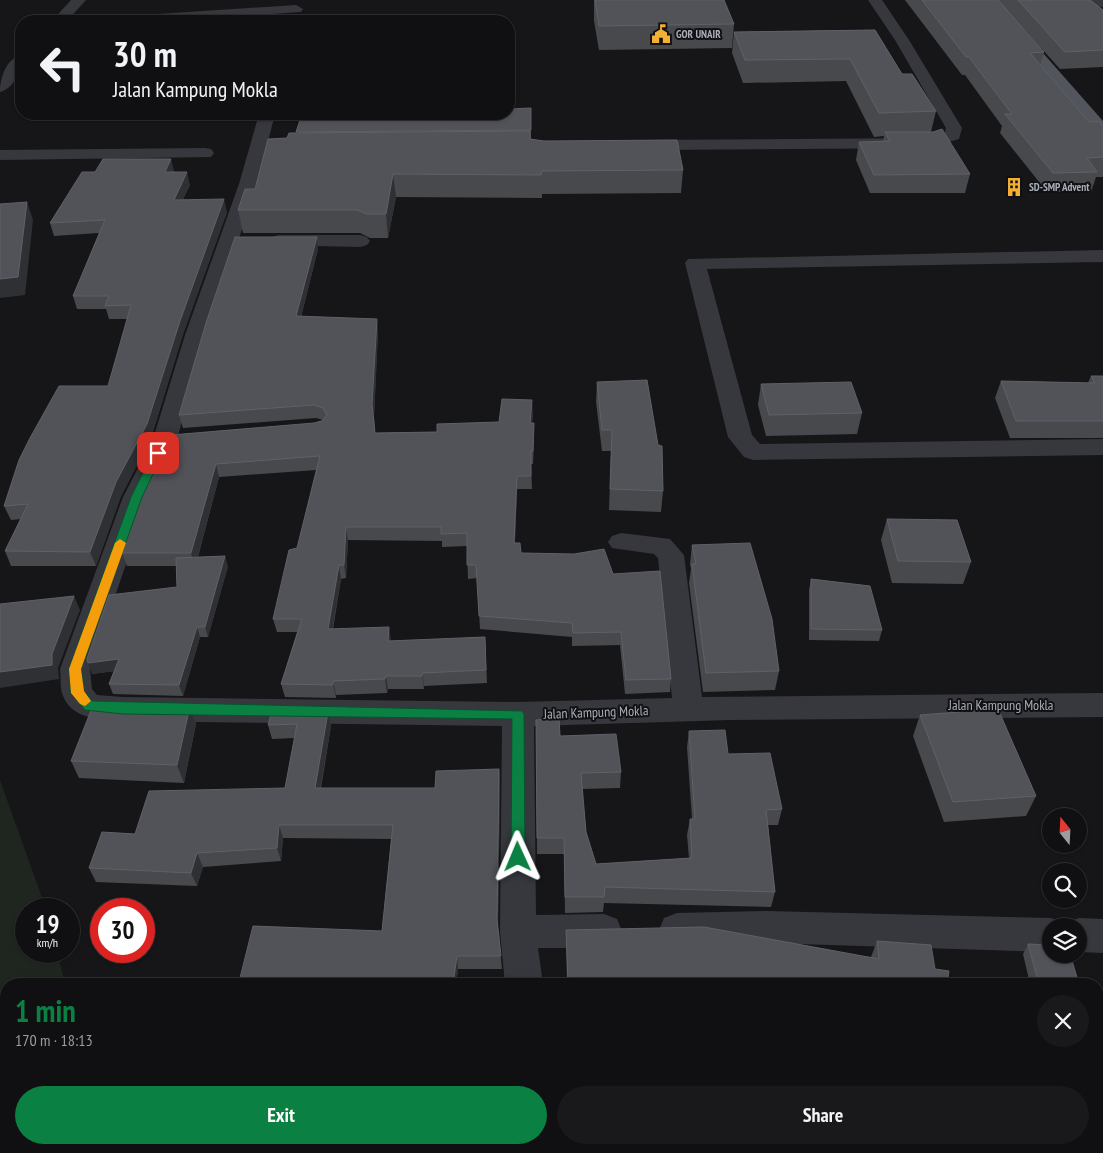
<!DOCTYPE html>
<html lang="en">
<head>
<meta charset="utf-8">
<style>
	:root { --surface:#101012; --page:#19191b; --text:#f1f3f6; --muted:#9c9d9f; --line:#303032; --accent:#0b8043 }
	body { margin:0; font-family:"PT Sans Narrow",sans-serif; background:var(--page); color:var(--text); height:100vh; display:flex; flex-direction:column; font-size:19px; white-space:nowrap }
	* { box-sizing:border-box; margin:0 }
	p { font-size:16px; color:var(--muted) }
	.icon { flex:none; width:28px; height:28px; fill:none; stroke:currentColor; stroke-width:2; stroke-linecap:round; stroke-linejoin:round }
	.map { position:relative; flex:1; overflow:hidden }
	.drawer { position:absolute; left:0px; top:978px; width:1104px; height:176px; display:flex; flex-direction:column; background:var(--surface); border-radius:20px 20px 0 0; box-shadow:0 1px 4px #0004,0 0 0 1px var(--line) }
	.drawer>* { flex:none }
	.top-card { position:absolute; left:15px; top:15px; width:500px; height:105px; border-radius:20px; box-shadow:0 1px 4px #0004,0 0 0 1px var(--line); background:#101012; color:var(--text); overflow:hidden }
	.needle { width:32px; rotate:342deg }
	.buttons { position:absolute; left:1042px; top:808px; display:grid; gap:10px }
	.buttons a { display:grid; place-items:center; width:45px; height:45px; border-radius:50%; background:var(--surface); box-shadow:0 1px 4px #0004,0 0 0 1px var(--line); font-size:25px }
	.speed { position:absolute; left:15px; top:898px; display:flex; gap:10px; font-size:25px; font-weight:700; text-align:center }
	.speed>* { display:grid; place-content:center; width:65px; height:65px; border-radius:50%; background:var(--surface); box-shadow:0 1px 4px #0004,0 0 0 1px var(--line); line-height:1 }
	.speed small { font-size:12px; font-weight:400 }
	.speed .limit { border:8px solid #d22; background:#fff; color:#111 }
	.pin { position:absolute; display:grid; place-items:center; width:42px; height:42px; color:#fff; margin:-21px; border-radius:10px; box-shadow:0 2px 8px #0006 }
	.me { position:absolute; width:55px; margin:-28px; rotate:359deg; stroke-linejoin:round; filter:drop-shadow(0 0 4px #0008) }
	.turn { display:flex; align-items:center; gap:18px; height:105px; padding:0 15px; font-size:22px }
	.turn .icon { width:65px; height:65px; stroke-width:2.5 }
	.turn b { display:block; font-size:35px; line-height:42px }
	.round { display:grid; place-items:center; flex:none; width:52px; height:52px; border-radius:26px; background:var(--page) }
	.summary { display:flex; align-items:center; justify-content:space-between; height:85px; padding:0 15px }
	h1 { font-size:30px; font-weight:700; line-height:38px; color:var(--accent) }
	.action { display:flex; gap:10px; margin-top:auto; padding:10px 15px }
	.action a { flex:1; height:58px; border-radius:30px; background:var(--accent); color:#fff; font-size:20px; font-weight:700; line-height:58px; text-align:center }
	.action a+a { background:var(--page); color:var(--text) }
	.map>svg:first-child { display:block }
	.green { fill:#1e261f }
	.lines { fill:none; stroke-linecap:round; stroke-linejoin:round }
	.minor { fill:#37383d; fill-rule:evenodd }
	.major { fill:#53555c; fill-rule:evenodd }
	.wall { fill:#47494d }
	.shaded-wall { fill:#2f3033 }
	.building { fill:#525359; stroke:#5f6168 }
	.route { fill:#0b8043; stroke:#07532c }
	.slow { fill:#f59e0b }
	.labels { text-anchor:middle; dominant-baseline:central; stroke-width:4; stroke-linejoin:round; paint-order:stroke }
	.far-poi-label { font-size:11px; font-weight:bold; fill:#a8adb8; stroke:#111113; text-anchor:start }
	.street-label { font-size:14px; fill:#a8adb8; stroke:#111113 }
</style>
</head>
<body>
<div class="map">
<svg width="1103" height="1153" viewBox="0 0 1103 1153">
	<rect width="100%" height="100%" fill="#161618"/>
	<path class="green" d="M0 780 46 909H26V951H57L65 984H6V1148H91V1153H0Z"/>
	<g class="lines">
		<path class="minor" d="M71 0H86L67 21H52Z
			M868 0H882L909 40 962 128 959 139 929 148 641 150 635 149 632 145 635 141 641 140 927 138 945 132 946 128 895 40Z
			M1088 0H1103V7L1088 6 1086 3Z
			M296 5 303 9 301 12 174 21H105L112 17Z
			M21 55C22 69 15 88 0 92 0 78 6 59 21 55Z
			M259 114H275L257 184 207 335 177 439 149 497 90 669 92 689 97 695 123 697 518 702 672 698 658 558 654 554 612 548 608 542 612 536 621 533 670 539 684 555 702 697 1103 693V717L731 720 534 726 536 915 604 914 617 919 622 931 617 943 604 948H538L543 984H505L500 932 502 726 123 721C100 719 70 720 62 693 60 686 61 676 60 669L123 497 153 439 185 335 239 184Z
			M205 148 211 149 214 153 211 157 0 160V150Z
			M279 235H360L367 237 370 241 367 245 360 247 272 245 269 241 272 237Z
			M1103 250V262L707 269 752 435 760 444 1103 439V455L753 460 744 457 728 437 685 263 688 259Z
			M767 911 1051 918 1064 923 1065 926 1066 923 1079 918 1103 919V953L1079 952V926H1051V952L767 943 677 947 664 942 659 930 664 918 677 913Z
			M518 1148H558L559 1153H517Z"/>
		<path class="major" d="M981 0H996L1103 121V136L1097 135Z"/>
	</g>
	<path class="wall" d="M594 0H724L734 24 732 48 599 50 594 21Z
		M905 0H998L1044 52 1040 65 1089 122 1103 126V177H1096L1091 192H1047L1000 133 1002 126 965 75H962Z
		M998 0H1090L1103 10V67L1060 69Z
		M875 30 902 74 936 111 931 132 970 174 965 193H870L856 160 859 142H883L884 136 874 137 846 81 743 83 732 53 734 32Z
		M531 108V139L683 170 681 193 542 194V198L396 197 388 238H370L360 233H243L238 210 255 189 287 138 296 133Z
		M174 171 190 185 183 199 227 212 183 334 151 438 121 496 96 566H11L5 551 21 519 11 520 4 506 108 386 128 319H109L106 309H77L73 296 99 233 54 236 50 223Z
		M318 249 301 317 378 331 374 417 375 433 437 432 499 422 533 413 532 423H534V436L533 464H531L532 489H517L515 543 521 553 613 574 671 679 670 692 625 694 620 645 572 646V637L480 629 477 578 468 579 467 546 442 547V541L348 540 346 578 341 579 333 629 391 641 485 637 487 683 424 686V689H388L387 693 336 695V698L285 697 281 684 297 632H277L273 619 297 548 316 470 219 477 198 557 228 566 208 637H200L183 696 113 694 109 684 114 671 92 674 177 587 176 566H127L122 553 146 484 323 420 316 418 183 428 179 415Z
		M1091 376H1103V438H1010L995 398 1001 381 1088 383Z
		M597 382 663 491 661 512 609 510 611 451H602L596 402Z
		M761 384 862 413 857 434 766 436 758 405Z
		M887 519 971 562 963 584 892 583 881 540Z
		M692 545 779 671 775 690 703 692 689 583 691 569 690 564Z
		M811 579 882 630 879 641 809 640V590Z
		M190 706 196 724 184 783 79 778 71 761Z
		M328 712 331 726 321 788H435L499 769 500 783 498 928 502 969H458L456 984H242L240 978 382 931 391 839 283 838 281 861 203 867 197 886 96 882 89 868 135 834 285 788 295 738 272 739 268 725Z
		M920 715 1036 796 1026 816 944 822 913 736Z
		M536 720 560 736 621 772 620 788 582 789 586 832 596 864 689 858 687 835 690 819H692L687 747 689 731 728 754 782 809 778 825H768L775 892 771 907 604 903 603 912 565 913 564 854H537Z
		M566 930 871 957 877 941 935 969 947 984H567Z
		M1028 944 1079 984H1030L1023 954Z
		M652 1148H1098L1103 1153H654Z"/>
	<path class="shaded-wall" d="M171 159 174 171 168 185 165 172Z
		M187 172 190 185 177 212 174 200Z
		M393 174 396 197 388 238 386 214Z
		M224 199 227 212 183 334 151 438 121 496 96 566 90 552 116 482 180 321Z
		M27 202 33 220 25 295 0 298V279Z
		M317 237 318 249 298 329 296 316Z
		M377 319 378 331 374 417 376 446 372 404Z
		M532 400 533 413 530 436V423Z
		M534 423V436L533 464V451Z
		M216 464 219 477 195 567 191 553Z
		M517 476V489L514 556V543Z
		M346 527 348 540 346 578 344 565Z
		M225 556 228 566 208 637 205 627Z
		M339 565 341 579 330 643 328 629Z
		M74 596 80 610 58 668 59 679 0 688V672Z
		M197 627 200 637 183 696 179 685Z
		M389 627 391 640 390 655 388 641Z
		M119 659 123 670 92 674 88 663Z
		M422 673 424 686V689L422 676Z
		M386 676 388 689 387 693 385 679Z
		M333 681 336 695V698L333 685Z
		M190 706 196 724 184 783 177 765Z
		M328 712 331 726 318 801 315 788Z
		M499 769 500 783 498 932 497 919Z
		M279 825 283 838 281 861 277 848Z
		M197 853 203 867 197 886 191 873Z
		M457 956 458 969 456 984H453Z"/>
	<path class="building" d="M595 0H724L734 24 599 26Z
		M922 0H998L1044 52 1030 53 1089 122 1098 121 1103 126V157L1087 158 1097 172 1053 173 1005 114H1012L969 57H966Z
		M1018 0H1090L1103 10V12H1102L1103 13V50L1065 52Z
		M875 30 902 74H912L936 111 879 113 850 59 745 60 734 32Z
		M531 108V130L296 132 302 114H509V109Z
		M942 129 970 174 874 175 859 142 890 141 885 132H933Z
		M530 131V139L544 141 677 140 683 170 542 171 541 175 393 174 386 214H367L357 210H238L245 189H255L268 139 287 138 289 133Z
		M103 159H171L165 172H187L174 200 224 199 180 321 147 424 116 482 90 552 5 551 28 504 4 506 19 460 30 438 59 386H108L131 305 105 306 109 296H73L105 220 50 223 82 172H95Z
		M27 202 18 277 0 279V204Z
		M235 237H317L296 316 377 319 372 404 375 433 437 432V424L499 422 502 399 532 400 530 423H534L533 451H531V476H517L514 543H520L521 553 574 554 604 549 613 574 660 571 671 679 626 680 621 632 573 633 572 623 479 616 476 565H467V533L441 534V527H346L344 565H339L328 629 389 627 388 641 485 637 486 670 422 673V676H386L385 679 333 681V685L281 684 302 619H273L289 550 297 548 320 456 216 464 191 553H122L146 484 171 435 314 423 322 421 327 415 323 408 314 405 179 415 206 323Z
		M1091 376H1103V421H1016L1001 381 1095 383Z
		M647 380 658 445 662 446 663 491 610 489 612 430H602L597 382Z
		M851 382 862 413 769 415 761 384Z
		M887 519 957 520 971 562 898 561Z
		M750 543 772 619 779 671 706 673 692 564H696L692 545Z
		M225 556 205 627H197L179 685 109 684 119 659 88 663 87 659 109 595 177 587 176 558Z
		M811 579 870 586 882 630 811 629Z
		M74 596 52 654V665L0 672V604Z
		M94 703 190 706 177 765 71 761Z
		M998 709 1036 796 953 802 920 715Z
		M272 711 328 712 315 788H435L436 771 499 769 497 919 501 956H457L453 984H268L269 979 240 978 253 926 382 931 393 825H279L277 848 197 853 191 873 89 868 102 832 135 834 149 791 285 788 297 724 268 725Z
		M559 718 560 736 616 734 621 772 581 773 586 832 596 864 692 858 690 819H695L689 731 725 730 728 754 770 753 782 809 766 810 775 892 605 887 604 897H565L564 838H537L536 720Z
		M704 927 879 959 877 941 931 945 935 969 949 971 947 984H568L566 930Z
		M1028 944 1051 945V954H1070L1079 984H1039Z
		M1098 1098 1103 1099V1153H821L761 1148H1098Z
		M220 1148H519L520 1153H219Z"/>
	<path class="route" d="M158 450 163 453 142 497 81 669 84 691 92 701 522 711 524 714 525 857 523 861 518 863 513 861 511 857 512 719 123 714 85 710 71 693 69 669 131 497 153 453Z"/>
	<path class="slow" d="M120 539 126 543 81 669 84 691 91 701 85 706 80 704 71 693 69 669 115 543Z"/>
	<defs>
		<g id="civic-bare" transform="scale(1.5)"><path d="M-.6-6.5H3V-4.5H.6V-3L4-1V1h2V6H-6V1h2V-1L-.6-3ZM-1.2 2.5V6h2.4V2.5Z" fill="#f2b134" stroke="#111113" stroke-width="2.5" paint-order="stroke"/></g>
		<g id="building-bare" transform="scale(1.5)"><path d="M-4-6H4V6H1V3H-1V6H-4ZM-2.5-4.3h1.7v1.8h-1.7ZM.8-4.3h1.7v1.8H.8ZM-2.5-1h1.7V.8h-1.7ZM.8-1h1.7V.8H.8Z" fill="#f2b134" stroke="#111113" stroke-width="2.5" paint-order="stroke"/></g>
	</defs>
	<g fill-rule="evenodd">
		<use href="#civic-bare" x="661" y="34"/>
		<use href="#building-bare" x="1014" y="187"/>
	</g>
	<g class="labels">
		<g class="far-poi-label">
			<text x="676" y="34">GOR UNAIR</text>
			<text x="1029" y="187">SD-SMP Advent</text>
		</g>
		<g class="street-label">
			<text x="1001" y="705">Jalan Kampung Mokla</text>
			<text transform="translate(596 712) rotate(-2)">Jalan Kampung Mokla</text>
		</g>
	</g>
</svg>
<div class="buttons">
<a><svg class="needle" viewBox="-14 -14 28 28"><path d="M0-13l5 13h-10z" fill="#e53935"/><path d="M0 13l5-13h-10z" fill="#9c9d9f"/></svg></a>
<a><svg class="icon" aria-label="search" viewBox="0 0 24 24"><circle cx="10" cy="10" r="6"/><path d="M15 15l6 6"/></svg></a>
<a><svg class="icon" aria-label="layers" viewBox="0 0 24 24"><path d="M12 4l9 5-9 5-9-5zM3 14l9 5 9-5"/></svg></a>
</div>
<div class="speed"><div>19<small>km/h</small></div><div class="limit">30</div></div>
<div class="pin" style="left:158px;top:453px;background:#d93025"><svg class="icon" aria-label="arrive" viewBox="0 0 24 24"><path d="M6 21V4h12l-3 4 3 4H6"/></svg></div>
<svg class="me" style="left:518px;top:857px" viewBox="-20 -20 40 40"><path d="M0-17L14 15 0 8-14 15z" fill="#0b8043" stroke="#fff" stroke-width="4"/></svg>
<div class="top-card">
<div class="turn"><svg class="icon" aria-label="left" viewBox="0 0 24 24"><path d="M17 20v-9H6M10 6l-5 5 5 5"/></svg><div><b>30 m</b>Jalan Kampung Mokla</div></div>
</div>
<section class="drawer">
<div class="summary"><div><h1>1 min</h1><p>170 m · 18:13</p></div><a class="round"><svg class="icon" aria-label="close" viewBox="0 0 24 24"><path d="M6 6l12 12M18 6L6 18"/></svg></a></div>
<div class="action"><a>Exit</a><a>Share</a></div>
</section>
</div>
</body>
</html>
